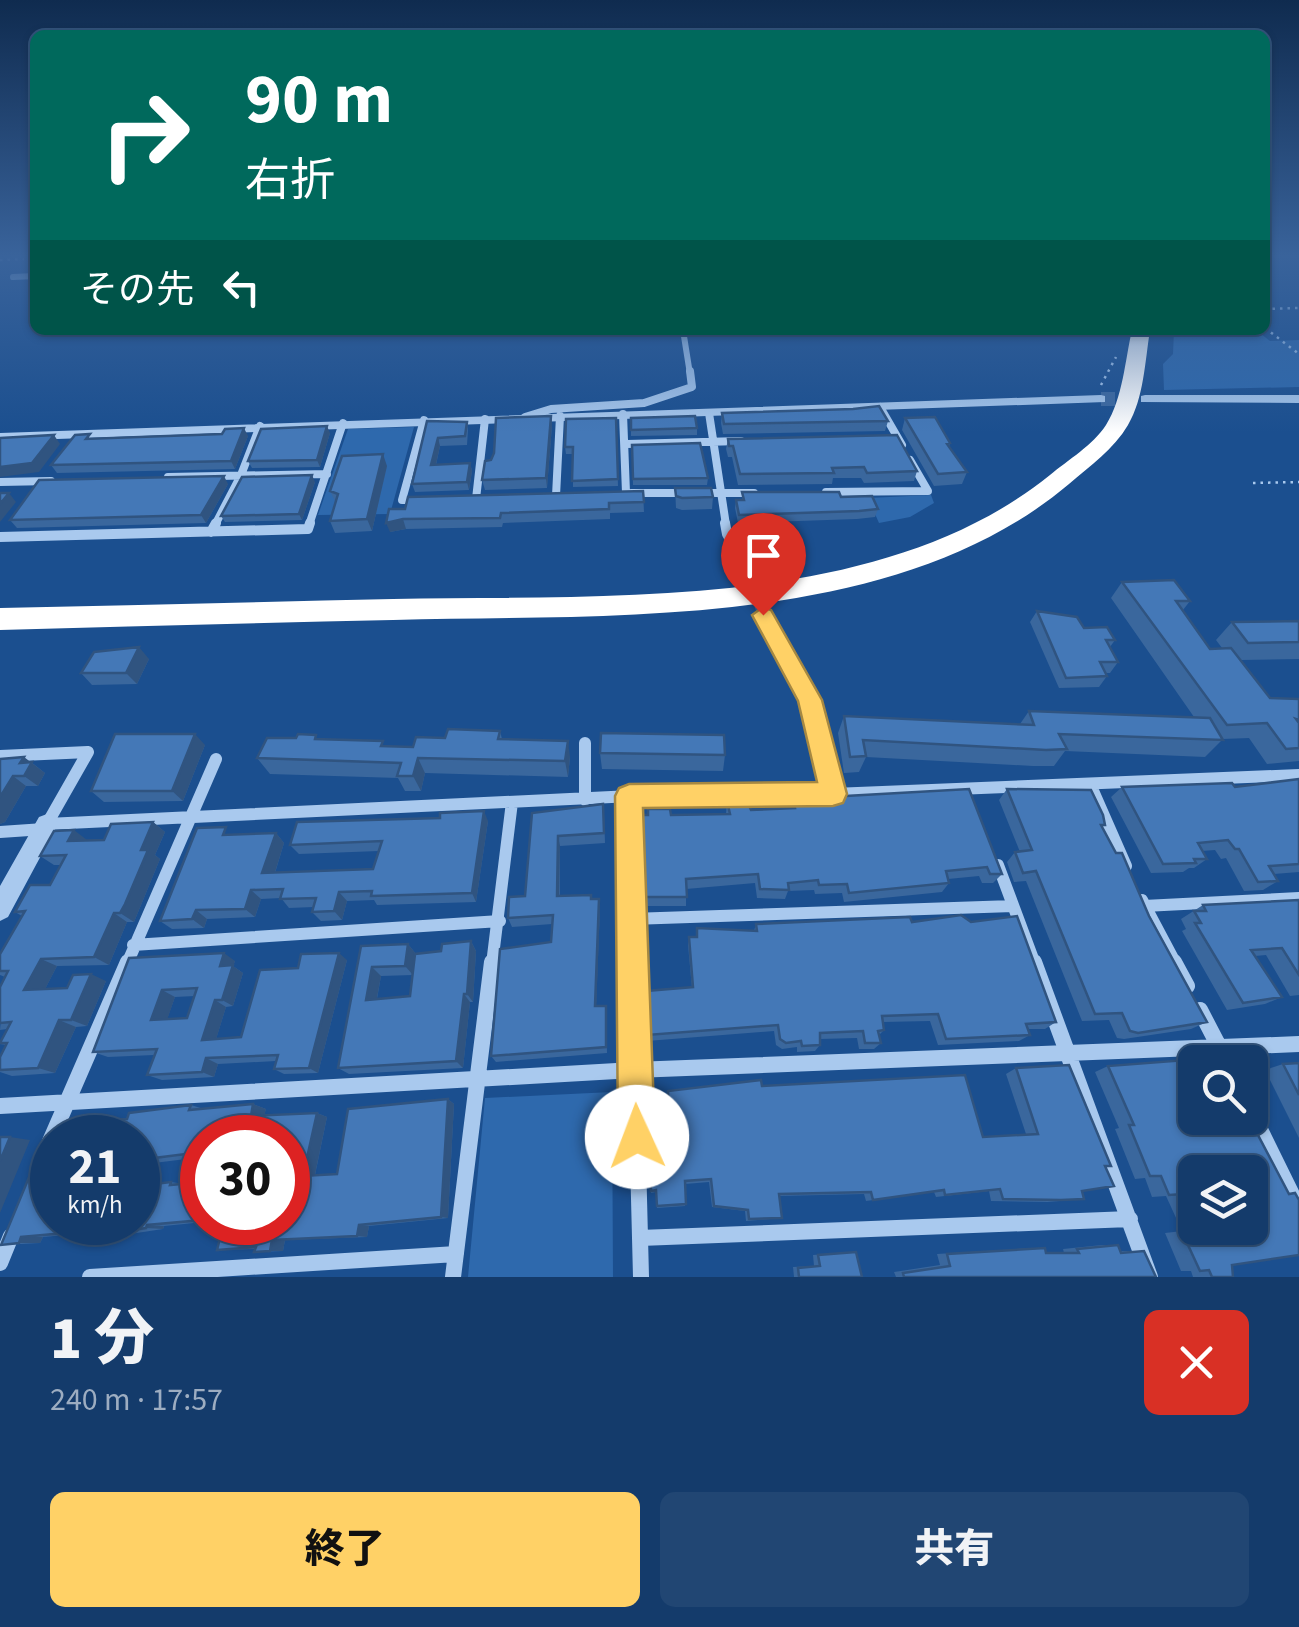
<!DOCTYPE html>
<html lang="ja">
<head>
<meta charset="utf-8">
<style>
	:root { --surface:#143b6b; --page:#214673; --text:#f1f3f6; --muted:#9dadc1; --line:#33557e; --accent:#ffd166 }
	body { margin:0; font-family:"Source Sans 3","Noto Sans JP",sans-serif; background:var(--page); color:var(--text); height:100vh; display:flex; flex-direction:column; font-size:38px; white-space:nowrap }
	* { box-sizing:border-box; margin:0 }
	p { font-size:32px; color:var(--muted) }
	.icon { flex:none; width:55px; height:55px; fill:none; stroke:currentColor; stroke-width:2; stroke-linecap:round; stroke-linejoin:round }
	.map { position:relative; height:1277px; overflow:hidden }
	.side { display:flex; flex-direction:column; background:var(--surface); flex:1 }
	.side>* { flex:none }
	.guide { position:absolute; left:30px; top:30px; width:1240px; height:305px; border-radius:15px; box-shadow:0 2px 8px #0004,0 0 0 2px var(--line); background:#00695c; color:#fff; overflow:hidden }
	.fabs { position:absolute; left:1178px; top:1045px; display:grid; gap:20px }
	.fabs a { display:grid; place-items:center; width:90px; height:90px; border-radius:15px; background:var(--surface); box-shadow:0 2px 8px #0004,0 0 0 2px var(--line); font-size:50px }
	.speed { position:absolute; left:30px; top:1115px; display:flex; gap:20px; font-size:50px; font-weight:700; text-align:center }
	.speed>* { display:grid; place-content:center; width:130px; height:130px; border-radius:50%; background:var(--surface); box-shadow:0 2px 8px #0004,0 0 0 2px var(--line); line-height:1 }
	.speed small { font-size:25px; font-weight:400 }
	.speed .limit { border:15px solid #d22; background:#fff; color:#111 }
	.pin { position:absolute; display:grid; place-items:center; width:85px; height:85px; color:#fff; margin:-102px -42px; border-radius:50% 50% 50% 0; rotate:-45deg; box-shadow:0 0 10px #0007 }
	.pin .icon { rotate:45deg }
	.me { position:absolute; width:110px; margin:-55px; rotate:358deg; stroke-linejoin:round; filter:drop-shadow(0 0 8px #0008) }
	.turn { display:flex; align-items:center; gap:35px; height:210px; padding:0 50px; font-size:45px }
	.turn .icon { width:130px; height:130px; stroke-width:2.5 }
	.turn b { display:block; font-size:70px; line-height:85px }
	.then { display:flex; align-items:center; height:95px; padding:0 50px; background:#0003; gap:20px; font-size:38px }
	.round { display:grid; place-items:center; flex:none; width:105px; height:105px; border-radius:15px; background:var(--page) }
	.headline { display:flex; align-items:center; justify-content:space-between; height:170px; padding:0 50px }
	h1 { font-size:60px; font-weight:800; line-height:75px }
	.action { display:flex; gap:20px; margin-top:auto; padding:20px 50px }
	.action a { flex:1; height:115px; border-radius:15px; background:var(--accent); color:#111; font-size:40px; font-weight:800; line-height:115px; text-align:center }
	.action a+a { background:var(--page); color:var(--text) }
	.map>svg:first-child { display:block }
	.green { fill:#2e69ad }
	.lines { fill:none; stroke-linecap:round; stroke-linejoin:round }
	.minor-tunnel { stroke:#3d69a0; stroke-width:10; stroke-dasharray:10 5; stroke-linecap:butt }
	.tertiary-tunnel { stroke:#3d69a0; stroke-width:14; stroke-dasharray:14 6; stroke-linecap:butt }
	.path { stroke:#a9c9ee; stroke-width:2.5; stroke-dasharray:2.5 5; stroke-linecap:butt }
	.minor-far4 { stroke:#a9c9ee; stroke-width:6 }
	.minor-far3 { stroke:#a9c9ee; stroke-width:8 }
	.minor-far2 { stroke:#a9c9ee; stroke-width:10 }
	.minor-far1 { stroke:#a9c9ee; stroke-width:12 }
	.minor { stroke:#a9c9ee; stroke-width:16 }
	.tertiary { fill:#a9c9ee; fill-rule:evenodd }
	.motorway { fill:#fff; fill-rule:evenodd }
	.wall { fill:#3a679d; fill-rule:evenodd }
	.shaded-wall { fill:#305480 }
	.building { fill:#4478b7; stroke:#305480; stroke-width:2.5; fill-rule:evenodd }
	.route { fill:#ffd166; stroke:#a68842; stroke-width:2.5 }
</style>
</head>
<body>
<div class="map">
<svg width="1299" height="1277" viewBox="0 0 1299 1277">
	<rect width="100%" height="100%" fill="#1b4f8f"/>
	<path class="green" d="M1174 330H1256L1270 341 1299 340V387L1164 390 1163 364 1173 354Z
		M414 427 390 514 318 515 348 429Z
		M931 495 934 503 910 517 879 523 868 498Z
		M612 1092 613 1277H468L485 1098Z"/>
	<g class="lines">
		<path class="minor-tunnel" d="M743 563 763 615"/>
		<path class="tertiary-tunnel" d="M1101 399H1141"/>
		<path class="path" d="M0 260 24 259
			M1265 309 1299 308
			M1265 328 1299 354
			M1101 385 1116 357
			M1253 483 1299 482"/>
		<path class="minor-far4" d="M13 277 35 276
			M683 330 690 374"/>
		<path class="minor-far3" d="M880 407 902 445
			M709 413 726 525
			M623 414 626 493
			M525 417 551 409 644 403 692 387 690 371
			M627 444 741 441
			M168 477 327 474
			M0 482 51 481
			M826 492 928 491 910 460
			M631 493H754
			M556 496 560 416
			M476 499 485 419
			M419 500H402L424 420
			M215 525 241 475 260 426
			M309 525 343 423"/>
		<path class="minor-far2" d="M725 523 727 534 743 563
			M211 532 216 523
			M0 537 308 529 310 523
			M763 615 810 701 814 718"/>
		<path class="minor-far1" d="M814 715 833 794
			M585 743V800
			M88 752 47 824 632 796 833 794 1299 775
			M0 756 88 752
			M1090 784 1126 866
			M629 796 633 964
			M0 832 44 829
			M998 865 1035 964
			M1142 900 1176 964
			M1144 906 1299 898
			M631 919 1013 906
			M133 945 500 921
			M127 964 216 759
			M492 964 512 802"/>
		<path class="minor" d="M633 962 641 1277
			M1034 962 1150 1277
			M1174 962 1187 986
			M1200 1010 1227 1062
			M0 1106 634 1070 1299 1044
			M1250 1109 1299 1209
			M48 1146 128 962
			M640 1238 1130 1219
			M0 1263 11 1236
			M90 1277 456 1254
			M453 1277 492 962"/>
		<path class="tertiary" d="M1101 395 1105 396V402L0 441V433Z
			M1145 395H1299V403L1141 402V396Z
			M47 814 55 817 58 824 8 917 0 921V886L39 817Z"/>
		<path class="motorway" d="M1132 330H1150C1145 361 1144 398 1128 425 1114 449 1090 466 1069 484 894 632 610 614 393 620 262 623 131 626 0 630V608C131 605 262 602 393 599 602 594 878 614 1050 475 1068 460 1093 445 1106 425 1123 398 1125 360 1132 330Z"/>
	</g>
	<path class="wall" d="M722 413 888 421 885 431 723 434 721 423Z
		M616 418 618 486 573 487V454H566L565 447Z
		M631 418 697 428V435L631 436Z
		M905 418 950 443 949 447 967 472 962 484 934 486 902 430Z
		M427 421 467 422 468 430 467 445 440 446 436 465 470 463 472 471 469 490 415 492 412 484Z
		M552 425 547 488 485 490 482 480 491 460Z
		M330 433 320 467 252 468 248 461Z
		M222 434 248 436 235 469 57 473 51 465 94 439Z
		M728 439 917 471 914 481 864 483 861 478H833L832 484 738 485 732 457H728L726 449Z
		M632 445 708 478 707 485H633Z
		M387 466 372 531 335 533 330 521 336 503 330 491Z
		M315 482 302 520 225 522 221 516Z
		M228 484 206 523 17 528 10 520Z
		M675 488 713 497 712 509 682 510 676 508Z
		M643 491 644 512 610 513V519L503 523 502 527 406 529 390 532 389 509Z
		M742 492 841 497 878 509 875 517 857 519 738 523 735 508 736 500H742Z
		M1122 582 1190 601 1183 610 1210 649 1222 648 1216 640 1232 622 1299 621V659L1241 660 1270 698 1299 699V761L1267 764 1249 738 1223 739 1205 757 1065 751 1054 766H1033L866 757 859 772 844 773 838 733 844 716 1020 724 1029 711 1194 717 1111 598Z
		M1037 611 1115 640 1110 647 1118 662 1110 673H1106L1107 676 1099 687 1059 688 1030 622Z
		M149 659 137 684 92 685 81 673Z
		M500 731 502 739 570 757 568 777 425 773 421 791H405L398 778 270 774 257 758 319 739 386 746 413 747 445 738Z
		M205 745 183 801 104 802 91 791Z
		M600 753 725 755 723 771 602 769Z
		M0 759 31 762 45 773 38 786H26L5 822 0 824Z
		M1299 779V872L1274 874 1278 881 1263 890 1244 891 1226 858 1221 859 1215 850 1202 851 1207 859 1194 868H1189L1183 872 1151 873 1111 797 1122 787H1235Z
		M969 789 1002 874 993 883H982L979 876 948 879 949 883 942 892 844 902 842 893 815 894 814 890 788 891 785 899 757 898 755 883 686 889V906H642L641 815 726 814 727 801 751 810 790 808 793 799Z
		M1007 789 1105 825 1102 827 1207 1022 1191 1029 1124 1039 1117 1038 1109 1020 1082 1021 1026 881 1014 882 1007 862 1015 852H1020L999 800Z
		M532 813 604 814 605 843 560 846V896L592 899 600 908 596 1006H606L607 1053 496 1062 491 1056 551 942 552 924 512 927 508 918 525 896Z
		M488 821 476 902 377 905 374 900 347 901 342 920 321 921 312 912 314 907 289 908 281 898 261 899 255 917 207 919 204 928 172 929 160 921 233 835 276 833 284 843 275 873 373 869 379 851 299 854 290 845Z
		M153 822 165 832 155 855 160 859 134 922H127L109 965 57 966 45 989 67 988 106 981 87 1026 76 1027 55 1073 12 1076 0 1072V1057L6 1045 0 1044 7 1029 0 1030 5 977 0 975V954L22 916 15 912 50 885 60 865H54L40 856 87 840H104Z
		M1299 900V995L1290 996 1266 955 1255 956 1282 997 1265 1004 1227 1010 1182 931 1186 929 1181 919 1203 905Z
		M912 922 1056 1022 1045 1029H1028L1030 1035 1019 1041 938 1045 930 1021 883 1022 884 1030 879 1035 881 1043 874 1049H859L857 1038 820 1039V1045L815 1051 797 1052V1047L782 1049 776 1045 774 1031 647 1041 646 991 692 988 688 945 689 937H696L697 928 754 931 756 924Z
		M471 941 476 951 473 1002H470L463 1068 349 1074 338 1068 361 946 408 944 416 954 441 951ZM413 975 410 996 377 999 381 976Z
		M129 958 235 961 233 966 243 973 233 1006 226 1007 216 1039 241 1037 298 968 347 960 318 1073 284 1074 274 1069 276 1061 218 1064 214 1077 162 1080 147 1075 154 1055 108 1057 93 1052ZM195 996 187 1018 167 1019 175 997Z
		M1225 1057 1228 1062H1195V1118H1249L1289 1194 1295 1193 1299 1200V1255L1232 1265 1233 1277H1193L1191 1271H1181L1165 1233 1182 1231 1166 1196 1152 1197 1145 1178 1135 1179 1115 1129 1119 1128 1095 1072 1108 1066ZM1195 1172H1250V1228H1195Z
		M1299 1063V1138L1265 1070 1283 1064Z
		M1016 1068 1105 1167 1082 1191 1084 1199 1048 1202 991 1201 989 1191 936 1197 934 1192 866 1201 864 1194 779 1196 782 1218 746 1221 745 1211 712 1207 709 1182 685 1184V1206L657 1208 656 1192 651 1193 649 1113 668 1111V1091L762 1086 983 1137 1026 1134 1006 1074Z
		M448 1099 454 1104 448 1218 369 1226 367 1237 285 1240 283 1251 254 1252 255 1249 217 1250 224 1222H288V1138H202V1157L138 1165V1138H52V1222H138V1186L171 1182 184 1184 202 1182V1222H204L164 1226 163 1229 117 1236 98 1235 99 1232 43 1237 40 1243 1 1245 46 1136H61L67 1121 127 1119 129 1113 191 1105 204 1109 253 1104 266 1109 264 1115 317 1113 327 1117 315 1175 337 1174 348 1109Z
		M1102 1245H1118L1120 1251H1144L1156 1277H896L894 1272 940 1265 937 1254 1032 1248 1046 1253H1064L1063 1249Z
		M856 1252 862 1277H794L793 1267 814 1266 813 1255Z"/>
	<path class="shaded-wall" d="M551 416 552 425 547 488 546 478Z
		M327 426 330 433 320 467 317 460Z
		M244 428 248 436 235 469 231 461Z
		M54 435 60 444 39 472 0 477V467Z
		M438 438 440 446 434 473 431 465Z
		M383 454 387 466 372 531 367 519Z
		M470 463 472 471 469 490 467 482Z
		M312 475 315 482 302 520 299 514Z
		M224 476 228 484 206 523 201 515Z
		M9 493 16 502 0 522V504Z
		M403 519 406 529 390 532 386 523Z
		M139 647 149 659 137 684 126 673Z
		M195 734 205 745 183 801 172 791Z
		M568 741 570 757 568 777 565 761Z
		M24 757 45 773 38 786 24 776 20 763Z
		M418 758 425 773 421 791 413 776Z
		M13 776 26 786 5 822 0 824V797Z
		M484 811 488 821 476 902 472 893Z
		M153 822 165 832 155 855 160 859 134 922 120 913 141 850Z
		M74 830 87 840 81 851 68 841Z
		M276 833 284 843 272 882 262 873Z
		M558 836 560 846 559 905 557 896Z
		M251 890 261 899 255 917 245 909Z
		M339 892 347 901 342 920 334 911Z
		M599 899 600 908 596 1013 595 1006Z
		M196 910 207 919 204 928 192 919Z
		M114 913 127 922 109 965 94 957Z
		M471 941 476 951 473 1002 467 994Z
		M408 944 416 954 413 975 405 966Z
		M224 953 235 961 233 966 243 973 233 1006 222 1000 220 966Z
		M339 953 347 960 318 1073 309 1068Z
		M41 959 57 966 41 997 24 990Z
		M372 967 381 976 375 1008 366 1000Z
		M91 974 106 981 87 1026 71 1020Z
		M162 990 175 997 165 1026 151 1020Z
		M464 994 470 1002 463 1068 456 1061Z
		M215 1000 226 1007 214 1046 202 1040Z
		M59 1020 76 1027 55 1073 38 1068Z
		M206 1058 218 1064 214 1077 202 1072Z
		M448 1099 454 1104 448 1218 441 1217Z
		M253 1104 266 1109 263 1121 251 1116Z
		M317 1113 327 1117 314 1179 303 1176Z
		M10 1137 30 1140 0 1213V1161Z
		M147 1225 164 1226 163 1229 146 1228Z
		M359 1225 369 1226 367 1237 357 1236Z
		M21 1237H43L40 1243H19Z
		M272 1240H285L283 1251H270Z"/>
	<path class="building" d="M879 406 888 421 724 424 722 413 853 409Z
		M551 416 546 478 482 480 485 461 491 460 494 453 496 418Z
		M695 416 697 428 631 430V418Z
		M935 417 950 443 947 444 967 472 938 474 905 418Z
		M616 418 618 479 572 481 573 447H565L566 419Z
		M427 421 467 422 465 436 438 438 431 465 470 463 467 482 412 484Z
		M327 426 317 460 248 461 261 429Z
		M244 428 231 461 51 465 75 435 90 434 86 439 222 434 225 429Z
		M54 435 32 463 0 467V438Z
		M897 435 917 471 867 473 864 467 832 468 834 473 740 474 733 446H729L728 439Z
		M700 443 708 478 633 479 632 445Z
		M383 454 367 519 330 521 338 494 330 491 342 456Z
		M312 475 299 514 221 516 242 477Z
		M224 476 201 515 10 520 39 480Z
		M675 488H711L713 497 682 498 676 496Z
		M643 491 644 502 609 503V509L501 513 500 518 403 519 386 523 389 509H405L408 497Z
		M742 492H839L841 497 872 496 878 509 859 511 739 515 736 500H744Z
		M0 493H9L0 504Z
		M1174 580 1190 601H1176L1210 649 1231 648 1270 698 1299 699V720L1296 719 1299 723V748L1286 749 1267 723 1227 725 1122 582Z
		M1037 611 1077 617 1084 628 1107 627 1115 640H1106L1118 662H1100L1107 676 1066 678Z
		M1299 621V642L1248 643 1232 622Z
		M139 647 126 673H81L94 652Z
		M1029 711 1210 718 1223 740 1059 734 1067 749 1046 750 863 740 866 756 850 757 844 716 1034 725Z
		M448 729 500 731 498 739 568 741 565 761 418 758 413 776H397L401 763 257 758 267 738H296L298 734 316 735 315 739 383 741 381 746 413 747 416 737 445 738Z
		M601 733 724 735 725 755 600 753Z
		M115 734H195L172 791H91Z
		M24 757 20 763 32 762 24 776H13L0 797V759Z
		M1299 779V864L1269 866 1278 881 1258 882 1239 849H1235L1228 840 1198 843 1207 859H1194L1196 863 1163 864 1122 787 1232 783 1235 787Z
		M969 789 1002 874H990L987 867 946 871 949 883 849 893 847 884 819 885 818 880 788 883 789 890 760 889 758 874 686 879 687 897H641V815H648V809H670L671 815 730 814 727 801 746 799 751 810 795 808 793 799Z
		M1007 789 1091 790 1103 815 1105 825H1101L1116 853H1122L1149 916 1207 1022 1138 1033 1130 1031 1122 1013 1095 1014 1036 871 1023 873 1015 852 1032 850Z
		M603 804 604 833 558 836 557 896 591 895V899H599L595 1006H606V1047L491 1056 500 949 551 942 553 915 508 918 509 897 525 896 532 813Z
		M484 811 472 893 371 896 372 891 339 892 334 911 312 912 316 898 280 899 283 889 251 890 245 909 196 910 192 919 160 921 197 828 226 827 223 835 276 833 262 873 373 869 382 841 290 845 297 822 440 818V813Z
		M153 822 141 850H148L125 904 120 913H114L94 957 41 959 24 990 67 988 73 975 91 974 71 1020H59L38 1068 0 1070V1057L7 1043H0L11 1022 0 1023V987L8 971H0V954L25 911 15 912 30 885H50L66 855 40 856 54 831 74 830 68 841 104 840 111 824Z
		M1299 900V975L1282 948 1251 950 1282 997 1243 1003 1195 923H1201L1194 911H1206L1203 905Z
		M961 915 971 922 1017 916 1056 1022 1026 1024 1030 1035 946 1039 938 1014 882 1016 884 1030 878 1031 881 1043H865L863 1031 820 1033V1045L802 1046 801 1041 786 1043 780 1039 778 1025 647 1035 646 991 693 987 689 937H697V928L757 931 756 924 910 917 912 922Z
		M471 941 467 994H464L456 1061 338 1068 361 946 408 944 405 966 372 967 366 1000 410 996 415 954 441 951 442 944Z
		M224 953 220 966 233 965 222 1000H215L202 1040 241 1037 260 970 298 968 301 954 339 953 309 1068 274 1069 278 1055 206 1058 202 1072 147 1075 157 1049 93 1052 129 958ZM197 988 187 1018 151 1020 162 990Z
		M1225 1057 1228 1062H1195V1118H1249L1289 1194 1295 1193 1299 1200V1255L1232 1265 1233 1277H1212L1209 1270 1200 1271 1182 1232 1200 1230 1199 1228H1250V1172H1195V1220L1183 1194 1169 1195 1161 1176H1150L1129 1125H1134L1108 1066Z
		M1299 1063V1095L1283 1064Z
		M1069 1065 1111 1166H1105L1114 1186 1082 1191 1084 1199 1061 1200 1003 1199 1000 1189 945 1195 944 1190 873 1200 871 1192 779 1194 782 1218 749 1219 748 1210 714 1206 711 1179 685 1181 686 1204 657 1206 656 1190 651 1191 649 1113 669 1111 668 1091 761 1080 762 1086 965 1075 983 1137 1038 1134 1016 1068Z
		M448 1099 441 1217 359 1225 357 1236 272 1240 270 1251 254 1252 256 1247 217 1250 224 1222H288V1138H202V1152L138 1160V1138H52V1222H138V1186L171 1182 170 1185 202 1182V1220L147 1225 146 1228 98 1235 100 1230 21 1237 19 1243 1 1245 46 1136H61L67 1121 127 1119 129 1113 191 1105 189 1110 253 1104 251 1116 317 1113 303 1176 337 1174 348 1109Z
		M0 1137H10L0 1161Z
		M1118 1245 1121 1253 1144 1251 1156 1277H904L903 1273 950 1266 947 1254 1045 1248 1046 1253H1079L1077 1249Z
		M856 1252 862 1277H799L798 1268 820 1266 818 1255Z"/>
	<linearGradient id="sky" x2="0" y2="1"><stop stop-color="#0f2b4f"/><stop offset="0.59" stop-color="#39639b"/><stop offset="1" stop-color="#39639b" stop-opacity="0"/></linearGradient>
	<rect width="1299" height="433" fill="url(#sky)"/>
	<path class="route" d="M763 607 771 610 822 700 847 794 843 803 833 806 643 808 655 1137 650 1150 637 1156 624 1150 618 1137 615 796 619 788 629 784 817 782 798 701 752 615Z"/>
</svg>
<div class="fabs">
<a><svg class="icon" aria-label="search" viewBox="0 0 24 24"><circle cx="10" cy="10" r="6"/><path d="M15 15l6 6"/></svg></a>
<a><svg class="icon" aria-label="layers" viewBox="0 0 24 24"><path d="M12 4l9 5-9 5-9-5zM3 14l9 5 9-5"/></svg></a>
</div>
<div class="speed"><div>21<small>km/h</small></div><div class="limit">30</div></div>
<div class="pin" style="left:763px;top:615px;background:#d93025"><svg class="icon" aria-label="arrive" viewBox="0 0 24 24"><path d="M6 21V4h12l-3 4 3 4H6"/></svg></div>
<svg class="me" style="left:637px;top:1137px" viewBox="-20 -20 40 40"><circle r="19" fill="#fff"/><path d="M0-13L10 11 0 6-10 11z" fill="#ffd166"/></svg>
<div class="guide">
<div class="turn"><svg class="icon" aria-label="right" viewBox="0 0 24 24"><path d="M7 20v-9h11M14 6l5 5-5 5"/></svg><div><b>90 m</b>右折</div></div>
<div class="then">その先<svg class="icon" aria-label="left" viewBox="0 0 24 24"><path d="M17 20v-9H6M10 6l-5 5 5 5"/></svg></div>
</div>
</div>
<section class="side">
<div class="headline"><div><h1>1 分</h1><p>240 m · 17:57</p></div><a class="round" style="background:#d93025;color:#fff"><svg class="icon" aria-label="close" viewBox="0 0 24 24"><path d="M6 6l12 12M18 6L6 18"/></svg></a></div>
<div class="action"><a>終了</a><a>共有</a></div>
</section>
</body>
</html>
